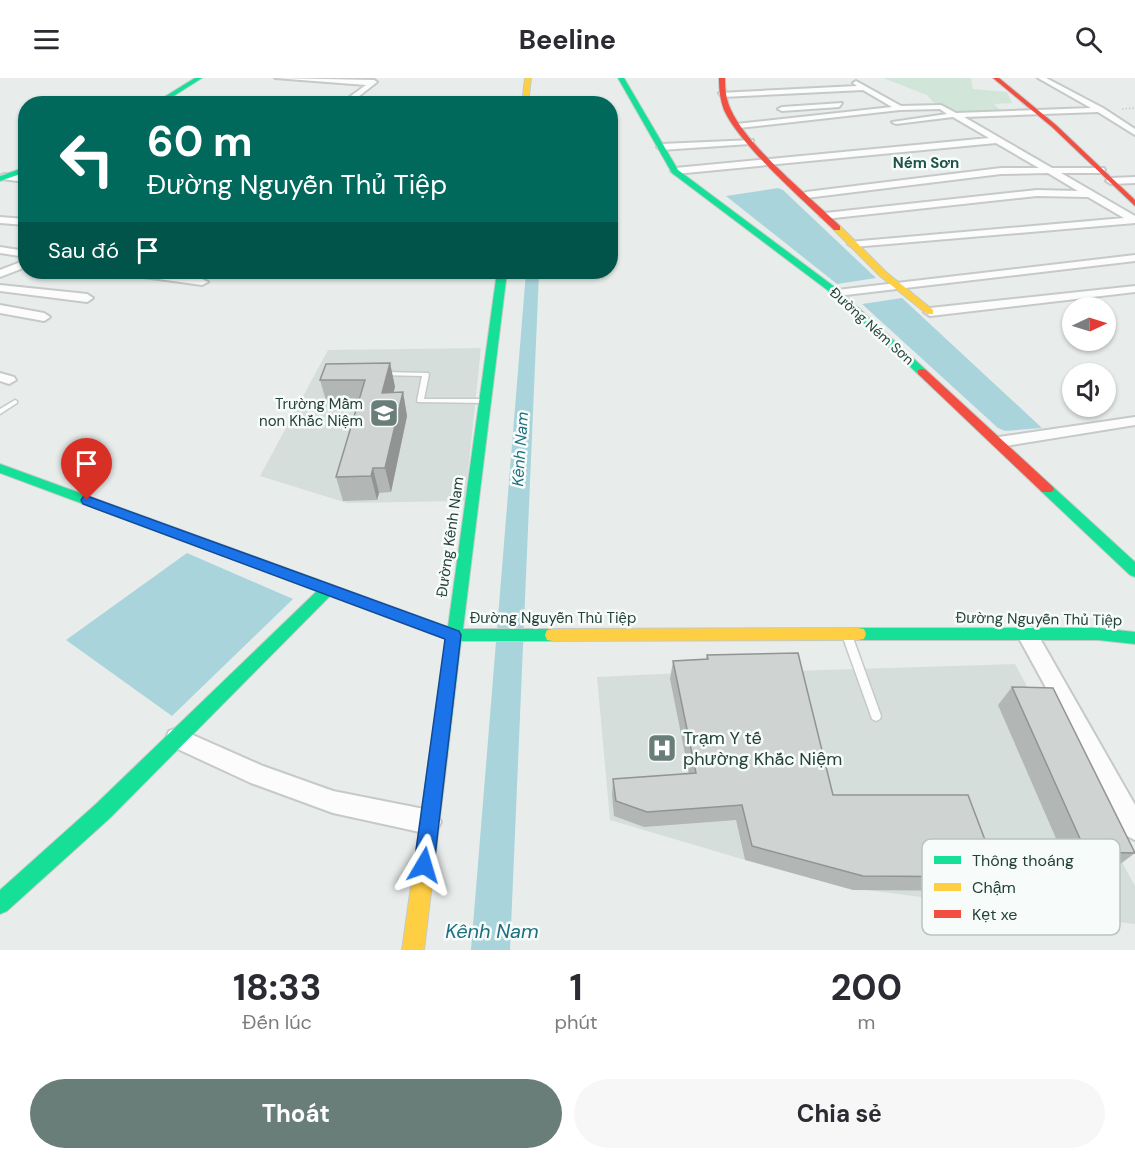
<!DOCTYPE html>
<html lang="vi">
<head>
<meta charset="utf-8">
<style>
	:root { --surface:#fff; --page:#f7f7f7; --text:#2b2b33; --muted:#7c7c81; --accent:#697e78 }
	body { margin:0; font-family:"DM Sans",sans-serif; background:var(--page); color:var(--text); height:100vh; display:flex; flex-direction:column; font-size:22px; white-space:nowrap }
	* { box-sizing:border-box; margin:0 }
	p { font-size:20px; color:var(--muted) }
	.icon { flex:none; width:33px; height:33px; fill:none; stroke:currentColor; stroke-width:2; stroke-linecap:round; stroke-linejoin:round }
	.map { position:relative; height:872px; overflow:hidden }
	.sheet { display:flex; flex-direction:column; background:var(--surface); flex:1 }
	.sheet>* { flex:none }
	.hud { position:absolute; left:18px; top:18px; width:600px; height:183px; border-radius:24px; box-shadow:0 2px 4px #0004; background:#00695c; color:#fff; overflow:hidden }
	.needle { width:39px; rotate:86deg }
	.buttons { position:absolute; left:1062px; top:219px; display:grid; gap:12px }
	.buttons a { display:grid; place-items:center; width:54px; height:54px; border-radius:50%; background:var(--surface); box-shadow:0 2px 4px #0004; font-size:30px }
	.pin { position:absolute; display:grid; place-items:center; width:51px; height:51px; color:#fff; margin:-62px -26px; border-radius:50% 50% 50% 0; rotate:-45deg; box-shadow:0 0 6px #0007 }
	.pin .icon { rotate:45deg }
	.me { position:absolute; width:66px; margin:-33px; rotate:7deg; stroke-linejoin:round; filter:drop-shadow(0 0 4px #0008) }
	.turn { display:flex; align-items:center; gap:21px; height:126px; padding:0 30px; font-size:27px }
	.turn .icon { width:78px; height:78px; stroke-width:2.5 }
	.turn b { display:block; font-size:42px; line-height:51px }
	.then { display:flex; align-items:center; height:57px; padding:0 30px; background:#0003; gap:12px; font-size:22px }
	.eta { display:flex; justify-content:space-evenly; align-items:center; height:102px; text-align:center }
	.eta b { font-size:36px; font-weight:700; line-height:42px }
	.primary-button { display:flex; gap:12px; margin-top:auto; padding:12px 30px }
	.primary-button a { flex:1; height:69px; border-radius:36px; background:var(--accent); color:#fff; font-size:24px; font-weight:700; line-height:69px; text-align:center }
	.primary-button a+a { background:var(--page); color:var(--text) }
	header { display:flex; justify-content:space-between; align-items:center; height:78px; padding:0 30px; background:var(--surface); font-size:27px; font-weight:700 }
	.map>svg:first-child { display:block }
	.built { fill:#d6dedb }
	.green { fill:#d1e6d8 }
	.water { fill:#a9d4db }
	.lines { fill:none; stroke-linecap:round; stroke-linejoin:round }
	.lane-casing { stroke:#c5cac8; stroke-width:3 }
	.street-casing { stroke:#c5cac8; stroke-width:4 }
	.fast-casing { stroke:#c3cbc8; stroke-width:2 }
	.slow-casing { stroke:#c3cbc8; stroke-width:2 }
	.jam-casing { stroke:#c3cbc8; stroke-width:2 }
	.path { stroke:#c3ccca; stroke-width:1.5; stroke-dasharray:1.5 2; stroke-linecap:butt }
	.lane { fill:#fcfcfc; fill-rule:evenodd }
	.street { fill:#fcfcfc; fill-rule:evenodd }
	.fast { fill:#16e098; fill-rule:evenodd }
	.slow { fill:#ffcf43; fill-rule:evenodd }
	.jam { fill:#f24e42; fill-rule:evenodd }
	.wall { fill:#b2b6b5 }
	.shaded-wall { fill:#919493 }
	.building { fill:#cfd4d2; stroke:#919493; stroke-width:1.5 }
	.route { fill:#1a73e8; stroke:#114b97; stroke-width:1.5 }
	.labels { text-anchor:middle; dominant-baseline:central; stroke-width:5; stroke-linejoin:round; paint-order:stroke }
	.far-street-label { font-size:14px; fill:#24423a; stroke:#f7fbf9 }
	.far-quarter-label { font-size:15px; font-weight:bold; fill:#1f5548; stroke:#f7fbf9 }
	.poi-label { font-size:15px; fill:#24423a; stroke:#f7fbf9; text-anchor:end }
	.street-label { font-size:15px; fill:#24423a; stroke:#f7fbf9 }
	.water-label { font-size:16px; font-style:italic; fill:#1c6f80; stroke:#f7fbf9 }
	.near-poi-label { font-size:18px; fill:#24423a; stroke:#f7fbf9; text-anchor:start }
	.near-water-label { font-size:20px; font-style:italic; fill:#1c6f80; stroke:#f7fbf9 }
	.key { fill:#f7fbf9; stroke:#b8c4c0; stroke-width:1.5 }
	.key-label { font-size:16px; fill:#24423a }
</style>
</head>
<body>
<header><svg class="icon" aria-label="menu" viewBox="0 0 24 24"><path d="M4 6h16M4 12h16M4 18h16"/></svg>Beeline<svg class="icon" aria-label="search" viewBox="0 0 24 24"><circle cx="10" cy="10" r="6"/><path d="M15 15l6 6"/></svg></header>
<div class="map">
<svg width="1135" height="872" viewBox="0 0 1135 872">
	<rect width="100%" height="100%" fill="#e8edeb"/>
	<path class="built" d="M481 270 465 423 347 425 260 398 328 272Z
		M1015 586 1135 808V846L842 809 791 593Z
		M703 594 745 782 610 742 597 599Z"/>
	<path class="green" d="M883 0H971L973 11 1007 14 1012 25 994 26 1001 33H952L933 24 927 17Z"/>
	<path class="water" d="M778 110 783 112 876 200 837 206 726 118Z
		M526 194H539L510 872H471Z
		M902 220 1042 350 1005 353 998 350 862 226Z
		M187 475 293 521 172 638 66 562Z"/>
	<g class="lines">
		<g class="lane-casing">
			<path id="lane" d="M382 294 428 295 429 296 424 321H485L488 323 485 325 418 324 417 323 422 298 380 297V295Z
				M15 322 17 323V325L0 336V331Z
				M847 553 850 554 852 557 881 638 880 641 876 643 872 641 871 638 842 557 844 554Z"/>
		</g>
		<g class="street-casing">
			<path id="street" d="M275 0 374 2 377 4 349 26H340L366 7Z
				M1038 0H1046L1103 30 1135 51V57L1098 34 964 39 1052 90H1104L1105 92 1101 95H1061L1135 138V145L853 169 848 166 849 164 1124 140 1088 119 1037 118 825 141 820 138 825 135 1037 112 1078 113 1048 95 1001 96 806 120 801 117 806 114 1001 90H1039L996 65 675 96 671 93 675 90 989 60 953 39 896 46 892 44 947 36 940 31 900 32 739 50H736V46L892 29 863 12 722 19 719 15 857 8 853 5 856 3 901 28 941 27 956 35 1091 30Z
				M162 20 314 24 317 26 159 24Z
				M842 25 839 29 782 33 778 31 782 29Z
				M753 62V66H750L661 72 657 69 661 66Z
				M4 96 26 98V104L1 101 0 98Z
				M1135 99V105L1111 106 1106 103 1111 100Z
				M0 139 26 141V147L0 145Z
				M0 169 26 173V179L0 175Z
				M1135 177V183L837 218 831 215 837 212Z
				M26 182V189L0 199V192Z
				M123 194H150L202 201 208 204 202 207 129 197Z
				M0 207 87 216 93 220 87 224 0 213Z
				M1135 208V214L930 238 924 234 930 230Z
				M0 227 44 235 50 239 44 243 0 235Z
				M0 295 14 299 16 302 9 306 0 303Z
				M1135 339V347L999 369 992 364 999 359Z
				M1027 548 1034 550 1135 727V762L1127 758 1020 562 1017 556 1020 550Z
				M177 650 263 688 333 713 429 732 437 736 441 744 437 752 429 756 333 735 251 705 169 667 166 660 169 653Z"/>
		</g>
		<g class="fast-casing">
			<path id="fast" d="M195 0H202L161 26H153Z
				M618 0H624L678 92 840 213 926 292V296H918L834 217 672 95Z
				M26 89V94L0 103V98Z
				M497 194H507L463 551H553L559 552 561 557 559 562 553 563H461L447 682 444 688 438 690 432 688 429 682 446 561 330 518 110 740 7 833 0 836V812L96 726 317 513 0 395V386L448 549Z
				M1047 407 1052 408 1135 484V499L1130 497 1042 414 1040 411 1042 408Z
				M858 550H1098L1135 554V566L1098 562H858L852 561 850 556 852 551Z"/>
		</g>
		<g class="slow-casing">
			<path id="slow" d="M525 0H531L528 26H522Z
				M834 148H840L886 194 933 232V236H927L880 198 834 152Z
				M858 550 864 551 866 556 864 561 858 562 553 563 547 562 545 557 547 552 553 551Z
				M438 674 444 676 447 682 424 872H402L429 682 432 676Z"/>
		</g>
		<g class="jam-casing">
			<path id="jam" d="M719 0H725C725 12 726 21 731 32 747 68 810 119 840 148V152H834C804 122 741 69 724 32 720 21 719 12 719 0Z
				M993 0H999L1056 47 1135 122V128L1052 49Z
				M922 291 926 292 1052 408 1054 411 1052 414H1042L918 296V292Z"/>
		</g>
		<path class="path" d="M1122 31 1135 30"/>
		<use href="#lane" class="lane"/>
		<use href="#street" class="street"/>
		<use href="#fast" class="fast"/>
		<use href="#slow" class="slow"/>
		<use href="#jam" class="jam"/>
	</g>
	<path class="wall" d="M390 285 395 309 393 314H403L407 338 391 414 379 415 377 422 343 423 336 399 358 325 327 326 320 302Z
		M707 577 833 717 999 799 983 813 853 812 745 782 736 742 644 749 614 738 612 717 613 701 689 696 670 601 673 583 706 581Z
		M1012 609 1135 775 1115 790 1068 788 998 627Z"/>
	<path class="shaded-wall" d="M390 285 395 309 387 338 382 315Z
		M403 314 407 338 391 414 385 390Z
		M373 390 379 415 377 422 371 398Z"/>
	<path class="building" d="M390 285 382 315 403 314 385 390H373L371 398 336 399 365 302H320L326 286Z
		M798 575 833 717H968L999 799 863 798 752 768 742 727 647 734 616 723 613 701 696 695 673 583 708 581 707 577Z
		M1012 609 1053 610 1135 775 1086 774Z"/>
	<path class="route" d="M87 418 459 553 461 557 434 787 431 794 424 797 417 794 414 787 445 561 83 426 81 422 83 419Z"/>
	<defs>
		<g id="school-square" transform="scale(1.5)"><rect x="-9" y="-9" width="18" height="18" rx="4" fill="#697e78" stroke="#f7fbf9"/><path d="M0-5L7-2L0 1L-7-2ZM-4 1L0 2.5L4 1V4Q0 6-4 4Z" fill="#fff"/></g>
		<g id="hospital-square" transform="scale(1.5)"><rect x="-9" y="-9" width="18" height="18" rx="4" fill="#697e78" stroke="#f7fbf9"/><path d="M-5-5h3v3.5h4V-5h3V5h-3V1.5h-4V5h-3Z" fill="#fff"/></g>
	</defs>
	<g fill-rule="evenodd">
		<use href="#school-square" x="384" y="335"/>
		<use href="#hospital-square" x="662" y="670"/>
	</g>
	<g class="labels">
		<g class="far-street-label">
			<text transform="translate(872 248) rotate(42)">Đường Ném Sơn</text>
		</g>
		<g class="far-quarter-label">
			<text x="926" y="85">Ném Sơn</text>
		</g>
		<g class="poi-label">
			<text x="363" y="326">Trường Mầm<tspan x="363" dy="17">non Khắc Niệm</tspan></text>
		</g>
		<g class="street-label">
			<text transform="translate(450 459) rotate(-82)">Đường Kênh Nam</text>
			<text x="553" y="540">Đường Nguyễn Thủ Tiệp</text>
			<text transform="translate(1039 541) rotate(1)">Đường Nguyễn Thủ Tiệp</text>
		</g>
		<g class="water-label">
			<text transform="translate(520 371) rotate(-86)">Kênh Nam</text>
		</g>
		<g class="near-poi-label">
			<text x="683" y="660">Trạm Y tế<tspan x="683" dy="21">phường Khắc Niệm</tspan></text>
		</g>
		<g class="near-water-label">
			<text x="492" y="853">Kênh Nam</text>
		</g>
	</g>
	<rect x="922" y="761" width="198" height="96" rx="9" class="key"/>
	<rect x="934" y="778" width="27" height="8" fill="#16e098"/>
	<rect x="934" y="805" width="27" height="8" fill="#ffcf43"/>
	<rect x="934" y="832" width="27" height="8" fill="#f24e42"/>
	<g class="key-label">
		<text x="972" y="788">Thông thoáng</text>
		<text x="972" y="815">Chậm</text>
		<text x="972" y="842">Kẹt xe</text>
	</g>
</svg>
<div class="buttons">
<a><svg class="needle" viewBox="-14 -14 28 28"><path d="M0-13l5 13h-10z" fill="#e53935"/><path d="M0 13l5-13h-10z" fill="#7c7c81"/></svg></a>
<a><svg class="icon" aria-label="sound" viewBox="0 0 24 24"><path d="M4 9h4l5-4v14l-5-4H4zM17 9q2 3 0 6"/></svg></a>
</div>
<div class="pin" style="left:87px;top:422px;background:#d93025"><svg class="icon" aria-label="arrive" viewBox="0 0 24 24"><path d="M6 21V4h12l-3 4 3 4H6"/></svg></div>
<svg class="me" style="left:424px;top:787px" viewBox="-20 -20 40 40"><path d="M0-17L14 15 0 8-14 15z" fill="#1a73e8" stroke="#fff" stroke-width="4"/></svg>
<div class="hud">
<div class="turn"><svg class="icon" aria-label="left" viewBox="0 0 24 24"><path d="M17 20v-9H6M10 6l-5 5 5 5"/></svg><div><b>60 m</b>Đường Nguyễn Thủ Tiệp</div></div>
<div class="then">Sau đó<svg class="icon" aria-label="arrive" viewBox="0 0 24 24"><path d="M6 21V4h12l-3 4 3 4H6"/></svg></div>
</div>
</div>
<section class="sheet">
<div class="eta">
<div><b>18:33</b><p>Đến lúc</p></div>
<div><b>1</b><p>phút</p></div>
<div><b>200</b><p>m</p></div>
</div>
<div class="primary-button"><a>Thoát</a><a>Chia sẻ</a></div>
</section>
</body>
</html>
